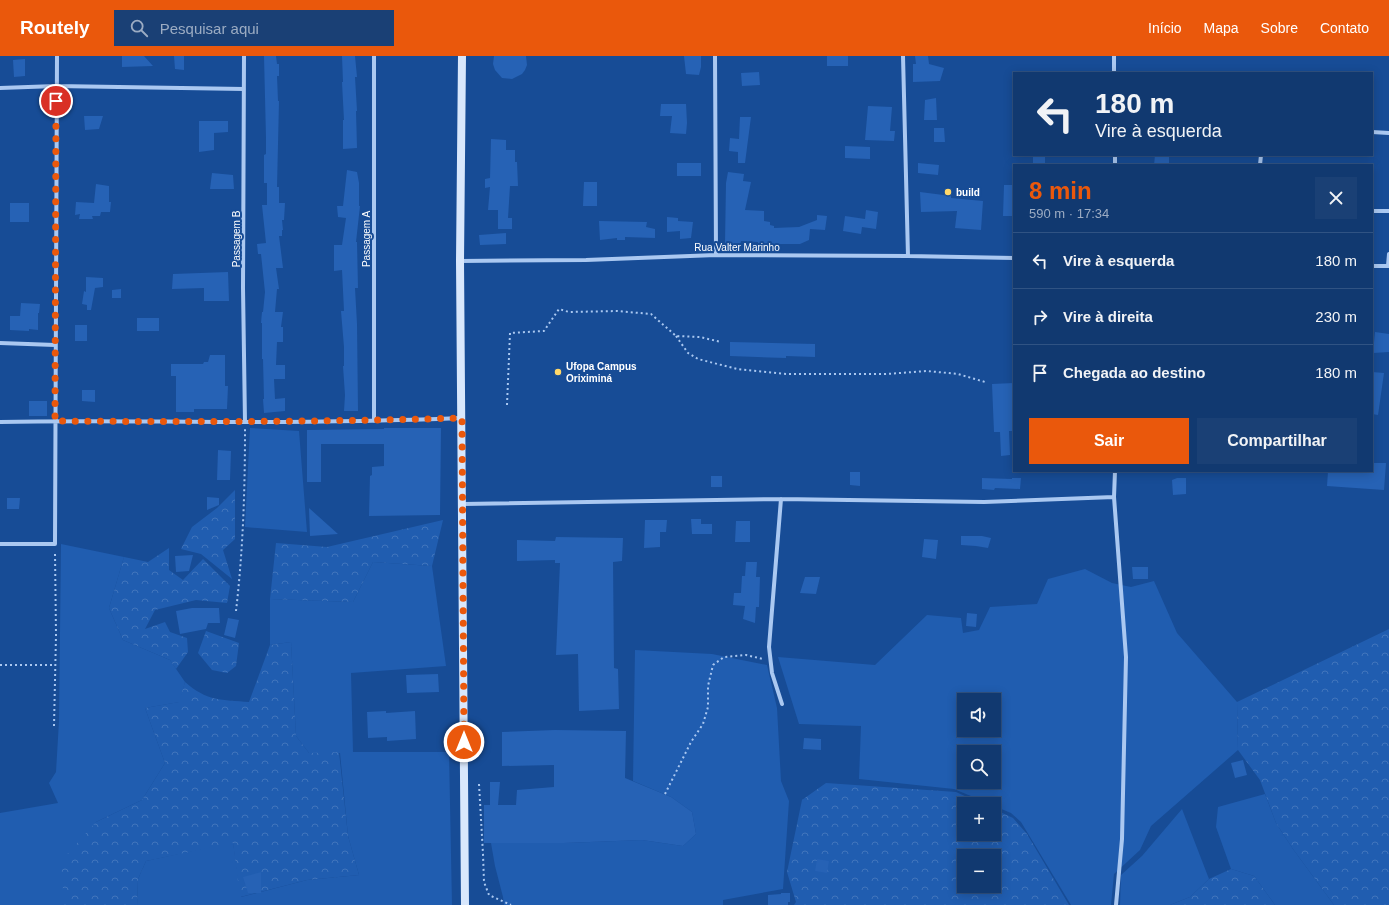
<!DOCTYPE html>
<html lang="pt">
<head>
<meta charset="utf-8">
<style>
	:root { --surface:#113970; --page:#1a4075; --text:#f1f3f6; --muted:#9cacc3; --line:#305383; --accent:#ea580c }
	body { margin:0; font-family:Helvetica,sans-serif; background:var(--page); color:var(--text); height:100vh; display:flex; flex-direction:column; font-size:15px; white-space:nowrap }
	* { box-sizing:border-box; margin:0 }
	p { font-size:13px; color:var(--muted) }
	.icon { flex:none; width:22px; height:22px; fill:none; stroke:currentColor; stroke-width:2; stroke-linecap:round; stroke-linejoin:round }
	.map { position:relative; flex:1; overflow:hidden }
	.drawer { position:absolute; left:1013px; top:108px; width:360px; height:308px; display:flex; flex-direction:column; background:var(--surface); border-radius:0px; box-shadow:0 2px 10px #0003,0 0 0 1px var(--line) }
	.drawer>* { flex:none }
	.hud { position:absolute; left:1013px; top:16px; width:360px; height:84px; border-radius:0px; box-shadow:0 2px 10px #0003,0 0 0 1px var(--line); background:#113970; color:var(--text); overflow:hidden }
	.controls { position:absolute; left:957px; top:637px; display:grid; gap:8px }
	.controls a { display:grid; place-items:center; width:44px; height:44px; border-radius:0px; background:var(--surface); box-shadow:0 2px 10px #0003,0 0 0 1px var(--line); font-size:20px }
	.pin { position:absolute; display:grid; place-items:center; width:34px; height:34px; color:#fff; margin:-17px; border:2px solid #fff; border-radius:50%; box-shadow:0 1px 4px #0007 }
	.me { position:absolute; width:44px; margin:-22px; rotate:0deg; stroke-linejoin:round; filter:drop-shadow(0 0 3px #0008) }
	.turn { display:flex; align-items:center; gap:14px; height:84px; padding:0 16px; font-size:18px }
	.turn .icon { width:52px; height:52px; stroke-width:2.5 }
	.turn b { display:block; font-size:28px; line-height:34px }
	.round { display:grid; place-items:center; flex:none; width:42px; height:42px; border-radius:0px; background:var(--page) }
	.headline { display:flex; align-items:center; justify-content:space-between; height:68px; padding:0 16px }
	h1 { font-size:24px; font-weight:700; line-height:30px; color:var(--accent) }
	.cta { display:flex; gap:8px; margin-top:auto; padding:8px 16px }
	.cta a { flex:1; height:46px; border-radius:0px; background:var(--accent); color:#fff; font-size:16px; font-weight:700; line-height:46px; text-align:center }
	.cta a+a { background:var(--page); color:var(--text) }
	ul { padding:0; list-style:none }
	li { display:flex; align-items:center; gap:12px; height:56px; padding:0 16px; border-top:1px solid var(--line) }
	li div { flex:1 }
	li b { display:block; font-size:15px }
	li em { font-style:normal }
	header { display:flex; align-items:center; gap:24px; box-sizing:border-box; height:56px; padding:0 20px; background:var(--accent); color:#fff }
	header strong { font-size:19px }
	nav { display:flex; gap:22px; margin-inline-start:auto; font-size:14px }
	.search { width:280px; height:36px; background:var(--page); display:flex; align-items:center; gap:10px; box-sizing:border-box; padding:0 14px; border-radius:0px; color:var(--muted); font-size:15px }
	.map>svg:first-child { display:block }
	.grass { fill:#205db0; fill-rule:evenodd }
	.forest { fill:url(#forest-crowns); fill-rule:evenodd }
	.building { fill:#2662b5 }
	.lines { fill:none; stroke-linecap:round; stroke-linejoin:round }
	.path { stroke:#aac8f1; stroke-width:2; stroke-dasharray:2 3; stroke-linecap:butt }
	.street { stroke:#aac8f1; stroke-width:4 }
	.secondary { stroke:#d8e7fc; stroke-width:8 }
	.route { stroke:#ea580c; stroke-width:7; stroke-dasharray:0 12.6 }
	.poi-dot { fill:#ffd86a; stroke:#174c96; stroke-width:1.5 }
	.labels { text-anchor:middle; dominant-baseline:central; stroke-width:4; stroke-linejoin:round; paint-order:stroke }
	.poi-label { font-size:10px; font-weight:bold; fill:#fff; stroke:#174c96; text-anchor:start }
	.street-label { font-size:10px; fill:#fff; stroke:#174c96 }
</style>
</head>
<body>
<header>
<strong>Routely</strong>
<div class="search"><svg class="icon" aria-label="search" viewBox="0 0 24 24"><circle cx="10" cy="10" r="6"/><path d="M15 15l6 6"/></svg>Pesquisar aqui</div>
<nav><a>Início</a><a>Mapa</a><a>Sobre</a><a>Contato</a></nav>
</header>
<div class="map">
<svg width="1389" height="849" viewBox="0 0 1389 849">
	<defs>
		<pattern id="forest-crowns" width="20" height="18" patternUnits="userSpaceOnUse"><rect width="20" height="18" fill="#205db0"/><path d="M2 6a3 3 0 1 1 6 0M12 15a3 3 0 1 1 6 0" fill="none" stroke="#4175bc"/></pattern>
	</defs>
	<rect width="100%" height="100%" fill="#174c96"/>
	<path class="grass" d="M250 372 299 375 307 476 245 471Z
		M61 488 124 501 109 552 123 584 170 604 185 626 180 646 145 652 165 707 142 744 96 766 64 849H0V757L58 747 49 727 56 716 59 665Z
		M373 506 432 510 446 610 351 617 353 696H449L452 849H137L138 823 146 805 233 786 241 841 307 824 359 819 348 780 340 697H309L296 680 291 586 270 589V543L353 546Z
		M1085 513 1112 527 1131 531 1154 525 1177 577 1237 646 1238 694 1151 770 1140 794 1114 818 1111 849H1071L1021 766 1011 757 994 750V748H990L954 733 859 723 861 670 799 668 778 601 875 609 927 559 961 562 963 577 979 574 990 551 1037 548 1048 523ZM964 644H994V674H964ZM964 696H994V726H964Z
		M635 594 712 598 767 609 777 652 781 725 789 745 783 833 723 844V849H504L503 841 495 810 491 787H564L642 784 683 790 696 778 692 756 671 741 633 725Z
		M1265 738 1276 767 1293 793 1334 849H1275L1254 820 1231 813 1216 771 1218 751Z
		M1182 753 1209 823 1190 841 1170 849H1120L1121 819 1142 800Z"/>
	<path class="forest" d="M235 434V483L223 494 232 523 201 498 181 493 192 471 217 452Z
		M443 464 432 510 373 506 353 546 270 543 276 487 327 491Z
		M169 492V514L183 524 203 503 230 530 227 547 196 544 155 554 145 573 165 566 170 576 187 582 188 596 176 613 170 604 123 584 109 552 124 501 148 506Z
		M1389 573V849H1334L1293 793 1276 767 1260 724 1238 694 1237 646Z
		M206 575 239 587 236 610 227 617 212 614 198 597Z
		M291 586 296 680 309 697 339 696 348 780 359 819 307 824 240 841 233 787 146 805 138 823 137 849H64L61 805 96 766 142 744 165 707 145 652 179 646 185 626C206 645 222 644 249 646L270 589Z
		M826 727 956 736 982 748H964V778H994V753L1013 762 1027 778 1069 849H794L796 846 787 816 802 744ZM964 800H994V830H964Z
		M1231 813 1254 820 1275 849H1170L1190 841 1209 823Z"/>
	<path class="building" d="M122 0H144L153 10 122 11Z
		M174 0H184V14L175 13Z
		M264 0H276L277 8H279V20H277L278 45H279L277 131H279V147H285L284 164H282L283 174H282V180H279L283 212H276L279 233H277L275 256H283L281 271H283V286H277L276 309H285V323H274L275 343 285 342V355L264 357 263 343H264L263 303H262V267H261L262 256H263L265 236 261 198H258L257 188 266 187 262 149H267V127H264V99L266 98V82Z
		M342 0H355L357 21H355L357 55H356L357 92 343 93V64H344L342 26H343Z
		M494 0H526L527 9 525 14 522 18 512 23 502 22 495 14 493 8Z
		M684 0H701V11L699 19 686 18Z
		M827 0H848V10H827Z
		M915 0H928L929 8 944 12 940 25 913 26V8H916Z
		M25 3V20L14 21 13 4Z
		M759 16 760 29 742 30 741 17Z
		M936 42 937 64H924L925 44Z
		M661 48H686L687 67 686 78 670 77 672 60H660Z
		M868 50 892 51 890 75H895L894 85 865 84Z
		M84 60H103L99 73 85 74Z
		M740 61H751L745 107H738V96L729 95 730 82 739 83Z
		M199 65H228V76L214 77V94L199 96Z
		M934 72H944L945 86H934Z
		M491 83 506 84V94H515V106H517L518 130H510L508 162H512V173H498V154H488L490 131 485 132V123L490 122Z
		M845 90 870 91V103L845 102Z
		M1033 99H1045V109H1033Z
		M1155 99H1169V109H1154Z
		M677 107H701V120H677Z
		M918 107 939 109 938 119 918 117Z
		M347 114 357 116 359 127V150H360L356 186H357L358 232H355L357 268 358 355H344L345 339 343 310H344V291L341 255H344L342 214 334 215V189H342L346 162 338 161 337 150H343Z
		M728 116 744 118 743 125 751 126 745 154 764 155V165L770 166V169L774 170V172L799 171 817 164V159L827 160 825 174 810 173 809 184 800 188H773V190L758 189V186L741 185 740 189 725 187 726 127Z
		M212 117 233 119 234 133H210Z
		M584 126H597V150H583Z
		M96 128 109 130V146H111L110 156H101L100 160H92L93 163H79L80 158 75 159 76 146 94 147Z
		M1004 129H1014V160H1003Z
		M920 136 951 140V142L983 145 981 174 955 172 957 155 921 156Z
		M10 147H29V166H10Z
		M866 154 878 156 876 173 862 171 861 178 843 175 845 160 865 163Z
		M667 161 678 162V165L693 166 691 182 680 183V175L667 176Z
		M599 165 647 166 646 171 655 173V182L625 181V184H617V182L600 184Z
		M506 177V188L480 189 479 179Z
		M228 216 229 245H204V232L172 233 173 218Z
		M86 221 103 222V231L95 232 91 254H87V249L82 248 84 235 86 236Z
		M121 233V242H112V234Z
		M21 247 40 248 39 257H38V274L29 273V275L10 274V260H20Z
		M137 262H159V275H137Z
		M75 269H87V285H75Z
		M1375 276 1389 278V296L1373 297Z
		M730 286 815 288V301L786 300V302L730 300Z
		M210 299H225V330H228L227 353H194V356H176V320H171V308H203L204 306H208Z
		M1372 316 1384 317 1378 359 1372 358Z
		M1014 327V375H1009L1010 399 1001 400 1000 376H994L992 328Z
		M82 334H95V346L82 345Z
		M29 345H47V360H29Z
		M384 372H441L440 459 369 460 370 420 372 419V411L384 410V388H321V426H307V374L384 373Z
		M218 394 231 395 230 424H217Z
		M1372 407H1386L1384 434 1327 430 1328 415H1372Z
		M850 416H860V430L850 429Z
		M711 420H722V431H711Z
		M982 422 1012 423V422H1021L1020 433 995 432 994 434 982 433Z
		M1177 422H1186V438L1173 439 1172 424Z
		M207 441 219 442V449L207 454Z
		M7 442H20L19 453H7Z
		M309 452 338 478 310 480Z
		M691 463H701V468H712V478H692Z
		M645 464H667L666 476H660V491L644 492Z
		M736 465H750V486H735Z
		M961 480H982L991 482 988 492 976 490 961 489Z
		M556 481 623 482 622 505 613 506 614 612 618 613 619 653 579 655 578 598 556 599 560 507H555V504L517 505V484L555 485Z
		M924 483 938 484 936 503 922 501Z
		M193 499 189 515 176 516 175 500Z
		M746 506H757L756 521H760L759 551H756L755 567 743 563 745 550 733 549 734 537H741L742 520H745Z
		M1132 511H1148V523H1133Z
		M805 521H820L816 538 800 537Z
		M192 552H219L220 567H208L206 573 180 578 176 555Z
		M967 557 977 558 976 571 966 570Z
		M228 562 239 564 235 582 224 579Z
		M438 618 439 636 407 637 406 619Z
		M386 655V657L415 655 416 683 387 685V681L368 682 367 656Z
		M555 674 626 675 625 722 671 741 692 756 696 778 683 790 642 784 564 787H484V749H490V726H500L498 749H516L517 734 554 731V709L502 710V676Z
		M804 682 821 683V694L803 693Z
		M1243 704 1247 719 1235 722 1231 707Z
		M817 803 829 805 827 817 815 815Z
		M261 816V837H248L243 821Z
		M781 837H790V846H788V849H768V839L781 838Z"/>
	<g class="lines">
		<path class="path" d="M676 280 688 297 698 303 737 313 786 318H886L927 315 958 318 985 326
			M507 349 510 277 544 275 559 253 569 256 617 255 651 258 676 280 700 281 721 286
			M236 555C243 495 245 434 245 373
			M0 609H55
			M54 670 56 579 55 496
			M479 728 483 798 484 826 489 839 511 849
			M665 738 691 686 703 668 708 651V630L713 609 724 601 746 599 763 603"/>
		<path class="street" d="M244 0 243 232 245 366
			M715 0 716 199
			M903 0 908 200
			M1114 0V17
			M0 32 56 30 244 33
			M1372 76 1389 77
			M1115 99V109
			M1260 109 1261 99
			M1372 155H1389
			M460 205 586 204 716 199 908 200 1014 202
			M1372 210H1389
			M1388 210 1389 198
			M0 287 55 289
			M374 365V0
			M0 366C82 364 164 366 246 366 318 366 389 365 461 362
			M1115 415 1114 441 1126 601 1122 783 1116 849
			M781 443 769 591 772 617 782 648
			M463 448 781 443 984 446 1114 441
			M0 488H55L57 0"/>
		<path class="secondary" d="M462 0 460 205 465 849"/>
	</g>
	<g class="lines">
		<path class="route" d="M56 45 55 365C191 366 326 366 462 362L464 686"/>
	</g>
	<g class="poi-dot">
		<circle cx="948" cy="136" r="4"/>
		<circle cx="558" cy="316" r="4"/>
	</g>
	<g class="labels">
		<g class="poi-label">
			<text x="956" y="136">build</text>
			<text x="566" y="310">Ufopa Campus<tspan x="566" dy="12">Oriximiná</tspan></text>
		</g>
		<g class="street-label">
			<text transform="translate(236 183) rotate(-90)">Passagem B</text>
			<text transform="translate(366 183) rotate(-90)">Passagem A</text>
			<text x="737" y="191">Rua Valter Marinho</text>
		</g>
	</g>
</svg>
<div class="controls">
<a><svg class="icon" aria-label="sound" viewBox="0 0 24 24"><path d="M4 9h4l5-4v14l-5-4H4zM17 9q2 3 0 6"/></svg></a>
<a><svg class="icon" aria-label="search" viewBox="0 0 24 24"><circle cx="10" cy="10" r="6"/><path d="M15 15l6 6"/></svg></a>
<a>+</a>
<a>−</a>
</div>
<div class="pin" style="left:56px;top:45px;background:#d93025"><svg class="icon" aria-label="arrive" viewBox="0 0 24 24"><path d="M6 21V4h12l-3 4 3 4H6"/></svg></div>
<svg class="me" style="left:464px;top:686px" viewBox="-20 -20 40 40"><circle r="17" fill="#ea580c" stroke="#fff" stroke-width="3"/><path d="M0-11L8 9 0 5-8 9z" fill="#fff"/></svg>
<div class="hud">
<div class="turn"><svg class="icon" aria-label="left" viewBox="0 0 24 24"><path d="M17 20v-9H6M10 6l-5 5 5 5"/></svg><div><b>180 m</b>Vire à esquerda</div></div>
</div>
<section class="drawer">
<div class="headline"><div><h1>8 min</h1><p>590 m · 17:34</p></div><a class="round"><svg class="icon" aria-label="close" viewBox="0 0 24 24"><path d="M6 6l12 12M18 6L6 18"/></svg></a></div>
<ul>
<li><svg class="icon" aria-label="left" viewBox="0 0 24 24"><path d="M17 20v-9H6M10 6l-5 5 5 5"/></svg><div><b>Vire à esquerda</b></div><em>180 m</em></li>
<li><svg class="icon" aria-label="right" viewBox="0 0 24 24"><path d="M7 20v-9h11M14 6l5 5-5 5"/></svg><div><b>Vire à direita</b></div><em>230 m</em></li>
<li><svg class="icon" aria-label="arrive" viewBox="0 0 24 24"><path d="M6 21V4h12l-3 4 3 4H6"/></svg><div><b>Chegada ao destino</b></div><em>180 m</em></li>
</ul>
<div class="cta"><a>Sair</a><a>Compartilhar</a></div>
</section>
</div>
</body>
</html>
